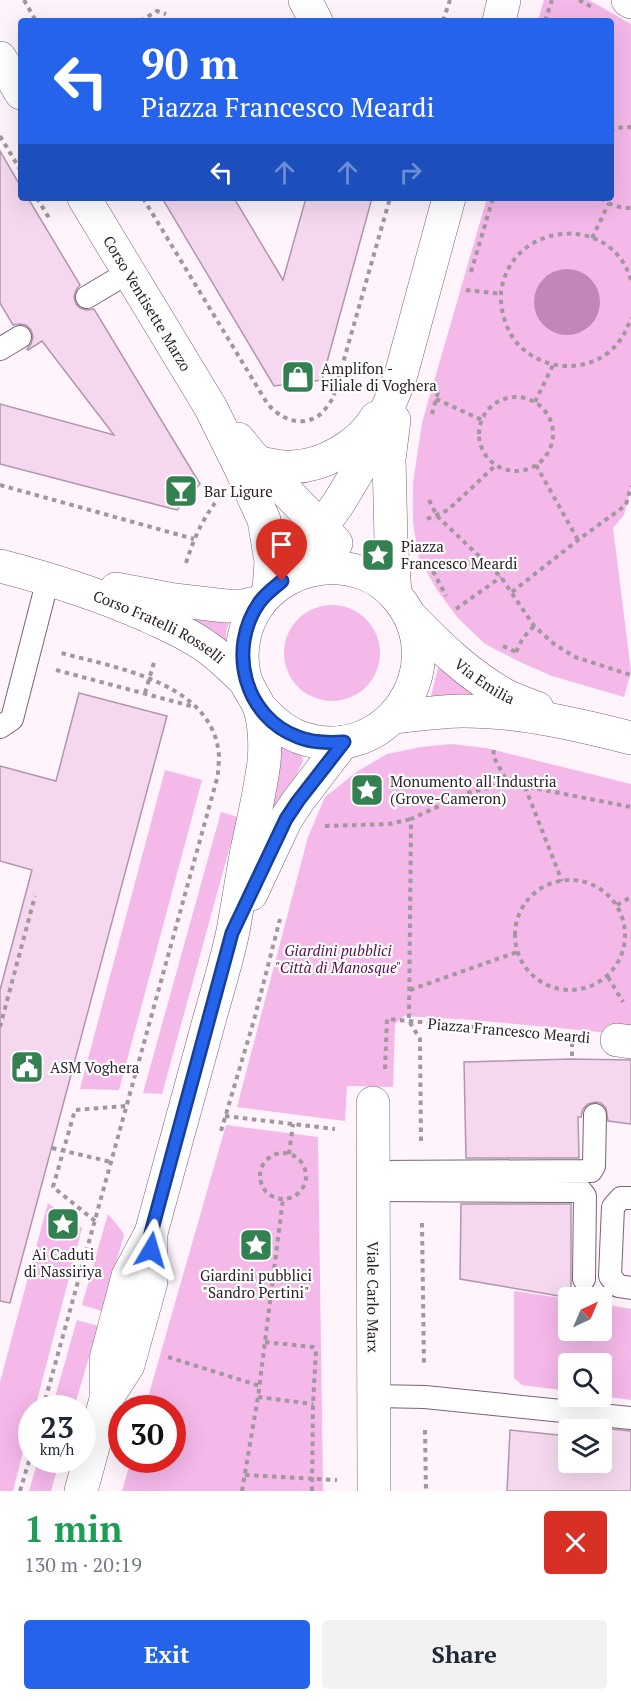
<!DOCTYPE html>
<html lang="en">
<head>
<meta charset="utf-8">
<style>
	:root { --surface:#fff; --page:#f2f2f3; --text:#1f2937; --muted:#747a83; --accent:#2563eb }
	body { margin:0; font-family:"PT Serif",serif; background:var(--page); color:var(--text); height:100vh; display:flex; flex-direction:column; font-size:22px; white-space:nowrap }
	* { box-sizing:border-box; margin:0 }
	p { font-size:20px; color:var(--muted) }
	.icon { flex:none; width:33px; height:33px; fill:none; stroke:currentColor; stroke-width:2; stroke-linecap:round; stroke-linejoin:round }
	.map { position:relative; height:1491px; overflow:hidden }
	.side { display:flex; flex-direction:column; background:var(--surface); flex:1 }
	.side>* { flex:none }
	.banner { position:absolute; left:18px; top:18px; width:596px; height:183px; border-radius:6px; box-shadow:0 6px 24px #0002; background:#2563eb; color:#fff; overflow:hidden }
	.needle { width:39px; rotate:44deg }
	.buttons { position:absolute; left:558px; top:1287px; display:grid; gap:12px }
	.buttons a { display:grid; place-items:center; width:54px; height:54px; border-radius:6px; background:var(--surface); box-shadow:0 6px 24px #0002; font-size:30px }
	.speed { position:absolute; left:18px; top:1395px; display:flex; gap:12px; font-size:30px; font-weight:700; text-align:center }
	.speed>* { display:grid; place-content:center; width:78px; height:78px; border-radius:50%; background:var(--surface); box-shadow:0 6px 24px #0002; line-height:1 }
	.speed small { font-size:15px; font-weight:400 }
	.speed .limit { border:9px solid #d22; background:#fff; color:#111 }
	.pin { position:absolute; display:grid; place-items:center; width:51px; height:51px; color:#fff; margin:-62px -26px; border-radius:50% 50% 50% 0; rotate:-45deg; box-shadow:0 0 6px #0007 }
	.pin .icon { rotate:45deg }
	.me { position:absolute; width:66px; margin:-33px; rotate:7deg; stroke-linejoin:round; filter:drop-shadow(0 0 4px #0008) }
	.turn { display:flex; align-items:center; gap:21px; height:126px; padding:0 24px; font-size:27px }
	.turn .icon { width:78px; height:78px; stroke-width:2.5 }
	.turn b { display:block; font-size:42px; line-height:51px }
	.lanes { display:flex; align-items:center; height:57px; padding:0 24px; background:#0003; justify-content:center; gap:30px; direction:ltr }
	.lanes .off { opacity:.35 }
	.round { display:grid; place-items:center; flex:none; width:63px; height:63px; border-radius:6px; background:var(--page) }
	.summary { display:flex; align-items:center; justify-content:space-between; height:102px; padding:0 24px }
	h1 { font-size:36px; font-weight:700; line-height:45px; color:#1e9e55 }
	.primary-button { display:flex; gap:12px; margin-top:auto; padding:12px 24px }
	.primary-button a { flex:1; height:69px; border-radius:6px; background:var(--accent); color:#fff; font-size:24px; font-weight:700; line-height:69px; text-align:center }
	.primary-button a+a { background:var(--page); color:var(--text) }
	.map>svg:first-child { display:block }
	.green { fill:#f4b8e9 }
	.water { fill:#c286b7 }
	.building { fill:#f5d8ef; stroke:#b196ab; stroke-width:1.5 }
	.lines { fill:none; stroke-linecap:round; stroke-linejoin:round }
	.lane-casing { stroke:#7b6377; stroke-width:24 }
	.street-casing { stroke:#7b6377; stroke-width:34 }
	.path { stroke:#a2969f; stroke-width:4; stroke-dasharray:4.5 4.5; stroke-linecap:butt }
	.lane { stroke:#fff; stroke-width:22 }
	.street { stroke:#fff; stroke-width:33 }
	.route-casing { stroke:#184099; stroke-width:15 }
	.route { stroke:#2563eb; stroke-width:10 }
	.labels { text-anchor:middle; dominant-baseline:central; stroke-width:4.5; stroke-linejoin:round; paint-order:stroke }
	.street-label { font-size:15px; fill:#2d222b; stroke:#fff }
	.poi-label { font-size:15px; fill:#2d222b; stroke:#fff; text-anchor:start }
	.park-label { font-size:15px; font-style:italic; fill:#570f4f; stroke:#fff }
</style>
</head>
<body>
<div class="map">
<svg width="631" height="1491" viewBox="0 0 631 1491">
	<rect width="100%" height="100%" fill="#fff3fc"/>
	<path class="green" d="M544 0H589L631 24V488L624 515 613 528 631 671 624 697 552 676 520 662 485 644 458 618 437 590 419 558 413 523V483L422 423 487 198H610V21H538Z
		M284 653a48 48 0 1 1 96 0a48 48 0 1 1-96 0Z
		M178 613 232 617 226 630V645Z
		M438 668 497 697 430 700Z
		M451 744 486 748 631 784V1035L473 1020 404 1016 395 1024 393 1087 347 1086 345 1121 237 1107 308 837 325 797 358 771 387 754 421 747Z
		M282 746 302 755 303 761 281 807 277 808 268 805 276 748Z
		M165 770 202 780 119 1090 80 1089Z
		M221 812 238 817 162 1094 143 1093Z
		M226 1125 318 1137 323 1490 326 1491H122L131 1460H172V1408H145Z
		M48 1203 82 1228 35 1408H32L31 1420 13 1491H0V1382Z
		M108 1214 122 1231 124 1235 102 1311 82 1305Z
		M514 1291 568 1299V1330H602V1304L631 1309V1400L602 1396V1364H568V1391L522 1385 514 1378Z
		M77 1320 98 1326 74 1408H52Z
		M38 1460H60L51 1491H29Z"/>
	<path class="water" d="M534 302a33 33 0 1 1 66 0a33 33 0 1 1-66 0Z"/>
	<path class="building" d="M0 151 21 187V198H28L80 285 76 290 74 297 76 304 80 308 87 310 94 309 200 484 177 510 0 464V404L114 435 42 341 28 350 27 349 31 344 33 337 31 330 26 325 20 324 13 325 0 303Z
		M162 198H234L283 280 306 198H372L322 380 274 386Z
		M79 693 167 716 10 1303 0 1301V990L32 870 0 861V766L56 781Z
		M571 1059 631 1060V1124L608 1121 606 1108 601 1103 595 1102 588 1104 583 1109 581 1117H578L579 1158H466L464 1062Z
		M461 1204H571V1298L460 1279Z
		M600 1428 631 1431V1491H507L510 1430 568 1436V1462H602V1430Z"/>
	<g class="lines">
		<g class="lane-casing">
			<path id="lane" d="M87 297 129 272
				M0 349 20 337
				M0 727 12 719 48 579
				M373 1172 591 1171 594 1166 595 1115
				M373 1190 581 1191 585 1196 584 1279
				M631 1198H621L613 1207 610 1276 618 1286 631 1288
				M374 1396 425 1397 631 1418"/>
		</g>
		<g class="street-casing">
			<g id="street">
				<path d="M305 0 316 21"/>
				<path d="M628 0 631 2"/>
				<path d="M499 21 504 0"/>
				<path d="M0 58 21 93"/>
				<path id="s1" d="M84 198 211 408 241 469 264 520 271 561 269 591"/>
				<path d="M394 420 389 459 391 539 395 594"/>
				<path d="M238 439 252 456 336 543"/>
				<path d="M259 463C270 465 281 468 292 467 324 466 360 445 376 418"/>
				<path id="s2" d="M0 566C51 579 100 595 148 616 167 625 187 633 205 646 220 656 233 669 246 682"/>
				<path d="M282 581 338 504 370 451 400 378 449 198"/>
				<path d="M116 589 174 600 226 606H242L260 602"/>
				<path id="s3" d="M411 617C439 646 468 674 503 694 514 700 526 704 537 708"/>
				<path d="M394 717C416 715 440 711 463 711 520 711 576 724 631 738"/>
				<path d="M251 894 286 819 298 801 343 742"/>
				<path d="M617 1040 631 1042"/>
				<path id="s4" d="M373 1103 374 1491"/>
				<path d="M106 1399 128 1365 151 1282V1237"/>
				<path d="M81 1491 106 1399V1359L128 1276 151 1233C169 1166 188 1099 206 1032 215 998 226 965 233 931 238 904 242 877 247 850 253 823 259 796 263 769 266 753 265 724 260 709 257 700 251 693 247 684 239 663 241 636 252 615 279 563 356 550 396 596 456 665 386 769 299 737 283 731 271 719 260 708"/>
			</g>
		</g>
		<path class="path" d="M24 0 36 21
			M579 0 592 7
			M140 21 157 11 166 14
			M443 21 450 0
			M545 21 552 0
			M610 131 616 128 631 127
			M0 136 21 171
			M37 198 49 218
			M143 198 267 403C279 418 299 428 318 416 324 412 329 404 333 398L390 198
			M601 198C609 205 620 208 631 208
			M592 238 609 203
			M471 272 493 198
			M631 280C611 211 509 222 501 293 500 307 504 321 510 333 529 367 578 377 609 352 620 343 626 332 631 318
			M466 290 501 294
			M479 434a37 37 0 1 1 74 0a37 37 0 1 1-74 0Z
			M436 399 482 420
			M535 402 553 365
			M432 414 438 392
			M536 465 578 540
			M0 485 194 539
			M429 500 437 516 501 577 534 626 554 644 575 657 631 675
			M427 519 448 510 496 465
			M186 563C193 541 201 522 215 503
			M433 571 446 596
			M512 592 578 540 626 505 631 486
			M456 609 501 577
			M503 646 516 652
			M516 652 523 638 534 626
			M56 670 191 706
			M145 693 155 659
			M494 750 493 756 508 783
			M525 787 562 881
			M325 826 389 824 411 819
			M515 935a55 55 0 1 1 110 0a55 55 0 1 1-110 0Z
			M617 905 631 897
			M608 977 623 1002
			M410 990 517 952
			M0 1027 35 896
			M572 1056V1036
			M385 1069 387 1019 581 1037
			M225 1116 335 1129
			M221 1131 254 1020 280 919
			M421 1141 420 1039 409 1021 411 819 467 793 508 783 631 807
			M52 1148 111 1162
			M260 1176a23 23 0 1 1 46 0a23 23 0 1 1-46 0Z
			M289 1154 293 1124
			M95 1221 53 1187 75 1110 126 1106
			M422 1223 424 1366
			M265 1342 313 1347 316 1350 313 1404 312 1491
			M168 1357 260 1386
			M258 1397 313 1404
			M43 1408 218 775C218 769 219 762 219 756 214 683 117 668 61 653
			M425 1430 426 1491
			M245 1475 337 1480
			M20 1491 32 1451
			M242 1491 258 1397 283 1199"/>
		<use href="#lane" class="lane"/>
		<use href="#street" class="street"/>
	</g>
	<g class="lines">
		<g class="route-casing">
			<path id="route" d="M151 1250V1233L232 933 286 819 298 801 344 742C328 743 313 743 298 737 244 717 227 649 259 603 265 594 274 588 282 581"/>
		</g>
		<use href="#route" class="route"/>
	</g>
	<defs>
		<g id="shop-square" transform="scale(1.725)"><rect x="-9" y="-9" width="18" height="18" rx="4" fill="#338150" stroke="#fff"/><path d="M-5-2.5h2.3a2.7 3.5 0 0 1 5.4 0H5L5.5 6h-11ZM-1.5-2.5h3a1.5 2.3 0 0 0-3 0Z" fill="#fff"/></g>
		<g id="bar-square" transform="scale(1.725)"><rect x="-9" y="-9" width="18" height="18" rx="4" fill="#338150" stroke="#fff"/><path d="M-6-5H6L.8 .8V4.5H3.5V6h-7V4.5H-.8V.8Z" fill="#fff"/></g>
		<g id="sight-square" transform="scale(1.725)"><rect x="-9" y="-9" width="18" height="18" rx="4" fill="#338150" stroke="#fff"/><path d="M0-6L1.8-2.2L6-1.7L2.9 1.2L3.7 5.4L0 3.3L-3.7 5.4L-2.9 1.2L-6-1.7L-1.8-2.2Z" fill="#fff"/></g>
		<g id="civic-square" transform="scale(1.725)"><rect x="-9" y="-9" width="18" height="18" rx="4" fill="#338150" stroke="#fff"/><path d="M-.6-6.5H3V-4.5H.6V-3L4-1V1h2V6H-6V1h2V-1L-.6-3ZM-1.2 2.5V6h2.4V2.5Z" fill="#fff"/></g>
	</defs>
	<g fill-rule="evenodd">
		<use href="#shop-square" x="298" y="377"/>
		<use href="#bar-square" x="181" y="491"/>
		<use href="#sight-square" x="378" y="555"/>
		<use href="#sight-square" x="367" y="790"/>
		<use href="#civic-square" x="27" y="1067"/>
		<use href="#sight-square" x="63" y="1224"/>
		<use href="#sight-square" x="256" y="1245"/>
	</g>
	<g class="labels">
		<g class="street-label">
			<text stroke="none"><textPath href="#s1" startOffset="123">Corso Ventisette Marzo</textPath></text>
			<text stroke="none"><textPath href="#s2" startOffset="171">Corso Fratelli Rosselli</textPath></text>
			<text stroke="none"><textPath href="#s3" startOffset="98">Via Emilia</textPath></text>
			<text transform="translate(509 1030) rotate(5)">Piazza Francesco Meardi</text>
			<text stroke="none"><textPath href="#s4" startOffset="194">Viale Carlo Marx</textPath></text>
		</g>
		<g class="poi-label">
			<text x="321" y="368">Amplifon -<tspan x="321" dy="17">Filiale di Voghera</tspan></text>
			<text x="204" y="491">Bar Ligure</text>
			<text x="401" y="546">Piazza<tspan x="401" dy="17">Francesco Meardi</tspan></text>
			<text x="390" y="781">Monumento all'Industria<tspan x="390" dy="17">(Grove-Cameron)</tspan></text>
			<text x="50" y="1067">ASM Voghera</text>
			<text x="63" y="1254" text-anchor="middle">Ai Caduti<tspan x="63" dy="17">di Nassiriya</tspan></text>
			<text x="256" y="1275" text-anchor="middle">Giardini pubblici<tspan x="256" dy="17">"Sandro Pertini"</tspan></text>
		</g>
		<g class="park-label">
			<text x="338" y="950">Giardini pubblici<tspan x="338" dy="17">"Città di Manosque"</tspan></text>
		</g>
	</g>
</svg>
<div class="buttons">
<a><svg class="needle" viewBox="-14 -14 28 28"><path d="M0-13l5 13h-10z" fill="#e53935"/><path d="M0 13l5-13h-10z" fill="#747a83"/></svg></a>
<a><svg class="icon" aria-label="search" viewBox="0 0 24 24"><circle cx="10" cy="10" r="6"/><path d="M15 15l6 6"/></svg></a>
<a><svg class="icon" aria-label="layers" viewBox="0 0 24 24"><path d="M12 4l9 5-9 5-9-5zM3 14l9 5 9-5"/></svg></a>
</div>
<div class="speed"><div>23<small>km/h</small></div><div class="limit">30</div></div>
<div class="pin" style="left:282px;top:581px;background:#d93025"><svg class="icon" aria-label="arrive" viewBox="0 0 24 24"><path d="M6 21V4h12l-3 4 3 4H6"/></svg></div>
<svg class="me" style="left:151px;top:1250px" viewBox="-20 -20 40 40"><path d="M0-17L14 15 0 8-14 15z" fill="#2563eb" stroke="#fff" stroke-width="4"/></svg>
<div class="banner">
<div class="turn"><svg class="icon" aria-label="left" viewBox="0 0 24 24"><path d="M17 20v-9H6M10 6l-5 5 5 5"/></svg><div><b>90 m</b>Piazza Francesco Meardi</div></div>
<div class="lanes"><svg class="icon" aria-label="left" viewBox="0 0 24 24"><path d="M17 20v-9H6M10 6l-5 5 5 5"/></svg><svg class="icon off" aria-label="ahead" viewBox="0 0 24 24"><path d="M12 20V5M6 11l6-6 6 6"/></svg><svg class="icon off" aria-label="ahead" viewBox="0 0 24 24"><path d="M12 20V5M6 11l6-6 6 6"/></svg><svg class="icon off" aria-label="right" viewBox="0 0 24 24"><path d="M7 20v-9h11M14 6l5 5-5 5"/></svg></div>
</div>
</div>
<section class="side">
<div class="summary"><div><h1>1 min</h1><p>130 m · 20:19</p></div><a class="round" style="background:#d93025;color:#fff"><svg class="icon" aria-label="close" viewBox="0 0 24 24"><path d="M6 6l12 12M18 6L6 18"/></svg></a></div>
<div class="primary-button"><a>Exit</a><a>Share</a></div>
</section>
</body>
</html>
